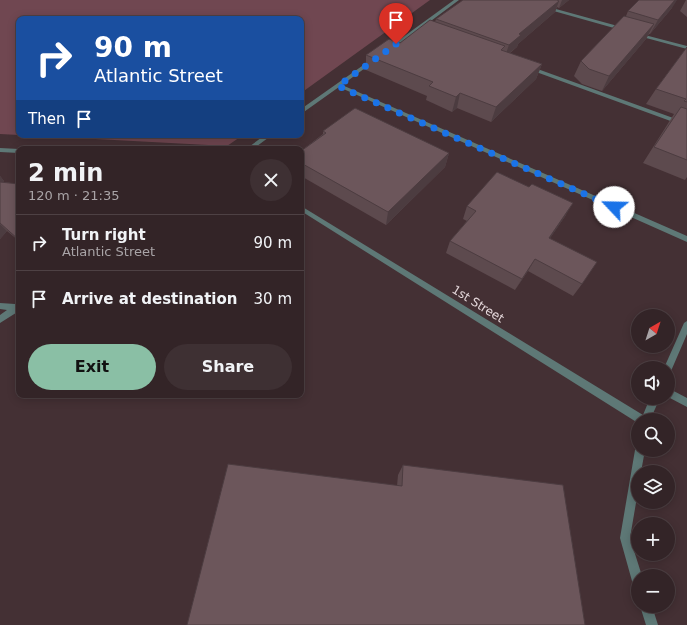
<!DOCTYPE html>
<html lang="en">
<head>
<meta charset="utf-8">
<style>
	:root { --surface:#332427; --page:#3e3033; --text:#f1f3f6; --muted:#a9a4a7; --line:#4e4144; --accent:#8abfa5 }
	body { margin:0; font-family:"DejaVu Sans",sans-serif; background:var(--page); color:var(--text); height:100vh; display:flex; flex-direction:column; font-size:15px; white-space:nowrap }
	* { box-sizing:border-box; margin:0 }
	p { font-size:13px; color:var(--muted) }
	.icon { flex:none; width:22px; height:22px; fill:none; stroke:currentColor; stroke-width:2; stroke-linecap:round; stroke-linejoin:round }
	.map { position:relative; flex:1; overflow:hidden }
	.drawer { position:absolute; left:16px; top:146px; width:288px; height:252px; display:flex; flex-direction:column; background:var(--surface); border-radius:8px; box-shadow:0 2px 10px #0003,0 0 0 1px var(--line) }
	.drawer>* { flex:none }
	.top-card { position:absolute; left:16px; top:16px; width:288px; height:122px; border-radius:8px; box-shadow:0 2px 10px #0003,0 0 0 1px var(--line); background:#1a4fa0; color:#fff; overflow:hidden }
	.needle { width:26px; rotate:39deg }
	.tools { position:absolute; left:631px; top:309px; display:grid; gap:8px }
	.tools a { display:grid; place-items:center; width:44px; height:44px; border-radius:50%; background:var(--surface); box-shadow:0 2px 10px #0003,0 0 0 1px var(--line); font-size:20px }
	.pin { position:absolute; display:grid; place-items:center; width:34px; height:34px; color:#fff; margin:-41px -17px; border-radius:50% 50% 50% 0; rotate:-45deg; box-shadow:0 0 4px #0007 }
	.pin .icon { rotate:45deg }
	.me { position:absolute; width:44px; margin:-22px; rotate:294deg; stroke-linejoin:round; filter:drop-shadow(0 0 3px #0008) }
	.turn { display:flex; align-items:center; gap:14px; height:84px; padding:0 12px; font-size:18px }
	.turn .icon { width:52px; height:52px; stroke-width:2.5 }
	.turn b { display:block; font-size:28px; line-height:34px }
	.then { display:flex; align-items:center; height:38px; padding:0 12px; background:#0003; gap:8px; font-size:15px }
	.round { display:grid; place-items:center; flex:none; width:42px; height:42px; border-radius:21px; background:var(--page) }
	.overview { display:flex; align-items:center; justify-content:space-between; height:68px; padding:0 12px }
	h1 { font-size:24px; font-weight:700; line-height:30px }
	.button { display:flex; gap:8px; margin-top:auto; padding:8px 12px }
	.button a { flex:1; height:46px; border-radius:24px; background:var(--accent); color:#111; font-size:16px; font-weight:700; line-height:46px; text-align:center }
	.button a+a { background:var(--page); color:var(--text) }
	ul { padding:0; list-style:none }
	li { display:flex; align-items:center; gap:12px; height:56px; padding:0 12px; border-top:1px solid var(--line) }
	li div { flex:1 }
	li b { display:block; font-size:15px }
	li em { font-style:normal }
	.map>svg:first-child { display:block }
	.green { fill:#704751 }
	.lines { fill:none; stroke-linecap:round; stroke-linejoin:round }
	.service { fill:#5e7876; fill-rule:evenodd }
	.minor { fill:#5e7876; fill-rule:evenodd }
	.tertiary { fill:#5e7876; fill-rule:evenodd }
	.wall { fill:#5d4a4e }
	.shaded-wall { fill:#4c3c40 }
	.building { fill:#6c565b; stroke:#4c3c40 }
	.route { stroke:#1a73e8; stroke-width:7; stroke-dasharray:0 12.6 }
	.labels { text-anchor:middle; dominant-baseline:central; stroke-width:3; stroke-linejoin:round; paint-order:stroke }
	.street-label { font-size:12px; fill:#e5d8db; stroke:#443034 }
</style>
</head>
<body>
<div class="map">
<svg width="687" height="625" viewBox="0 0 687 625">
	<rect width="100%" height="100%" fill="#443034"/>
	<path class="green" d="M0 0H430L301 93V19H19V135L0 134Z
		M20 135H243L227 146Z"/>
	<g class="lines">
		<path class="service" d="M528 67H532L687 123V127L528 69Z
			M668 388 687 398V407L668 397Z"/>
		<path class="minor" d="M454 0H459L392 50H388V48Z
			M372 59 376 60 342 85 687 236V242L339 87 301 114V109Z
			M265 135H272L253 149H246Z
			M0 148 19 149V153L0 152Z
			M301 206 643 415 650 398H660L650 420H638V423L301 211Z
			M0 303 15 304 19 303V311L0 323V315L7 310 0 309Z
			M687 321V334L671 371 668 372V368H664L684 323Z
			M638 446V450H645L641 472H638V491L630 538 642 576H638V587L634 585 632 581 620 538 635 450Z
			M640 606H652L658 625H646Z"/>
		<path class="tertiary" d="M545 6 625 28V29L621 30 543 8V7Z
			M637 33 687 46V49L635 35V34Z"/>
	</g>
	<path class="wall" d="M463 0H569L559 8 557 7 555 12 518 44 517 47 510 53 542 64 536 79 491 122 457 108 452 112 426 100 427 96 366 70V55L400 43 435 22 436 19Z
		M686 0H687V17L680 11Z
		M672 8 650 34H649L646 39 602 91 582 84 574 76 581 61 626 16 628 11Z
		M687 47V177L685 180 643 163 674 114 646 104 656 89Z
		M323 131 449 153 445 167 386 225 301 176V151L323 134Z
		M0 176 4 181 3 182 19 184V241L7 231 0 239Z
		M467 206 566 215 550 238 582 284 573 296 528 271 515 290 446 253 450 241 467 221 463 219Z
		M403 465 585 625 397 486 398 475Z"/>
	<path class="shaded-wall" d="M562 0H569L559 8Z
		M675 0H677L672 8 650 34 658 20Z
		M559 1 555 12 518 44 517 47 505 56 509 45 519 34Z
		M654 24 646 39 602 91 609 76Z
		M542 64 536 79 491 122 496 107Z
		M460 93 457 108 452 112 456 97Z
		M449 153 445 167 386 225 388 212Z
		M0 176 4 181 0 185Z
		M573 203 566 215 542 250 549 238Z
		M0 224 7 231 0 239Z
		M535 259 528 271 515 290 522 279Z"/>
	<path class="building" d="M463 0H557L559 1 519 34 521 35 509 45 436 19Z
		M639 0H675L658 20 628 11Z
		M624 16 654 24 609 76 589 69 581 61Z
		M430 20 505 46 501 50 542 64 496 107 460 93 456 97 429 86 433 82 366 55 389 39 400 43Z
		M687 47V102L684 101 686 99 656 89Z
		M681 107 687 109V160L654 147Z
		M355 108 449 153 388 212 301 163V151L326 133 323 131Z
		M497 172 529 187 532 184 573 203 549 238 597 262 582 284 535 259 522 279 450 241 476 211 467 206Z
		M0 182 19 184V240L0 223Z
		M228 464 402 486 403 465 563 485 585 625H187Z"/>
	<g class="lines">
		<path class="route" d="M396 44 338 86 614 207"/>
	</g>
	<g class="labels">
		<g class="street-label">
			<text transform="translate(478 304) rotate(32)">1st Street</text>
		</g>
	</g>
</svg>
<div class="tools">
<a><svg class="needle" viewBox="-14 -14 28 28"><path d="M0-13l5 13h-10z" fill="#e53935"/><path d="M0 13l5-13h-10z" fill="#a9a4a7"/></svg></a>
<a><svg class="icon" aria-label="sound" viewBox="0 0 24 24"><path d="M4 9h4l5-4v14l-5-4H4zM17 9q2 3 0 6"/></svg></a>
<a><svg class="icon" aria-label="search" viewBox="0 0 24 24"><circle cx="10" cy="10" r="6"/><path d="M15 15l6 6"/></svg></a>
<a><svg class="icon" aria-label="layers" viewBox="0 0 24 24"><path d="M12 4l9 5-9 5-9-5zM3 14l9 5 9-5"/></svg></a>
<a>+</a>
<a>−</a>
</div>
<div class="pin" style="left:396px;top:44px;background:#d93025"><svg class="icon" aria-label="arrive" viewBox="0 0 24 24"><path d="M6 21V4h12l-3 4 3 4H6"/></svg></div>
<svg class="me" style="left:614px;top:207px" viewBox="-20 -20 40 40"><circle r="19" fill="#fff"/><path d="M0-13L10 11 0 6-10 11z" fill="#1a73e8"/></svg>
<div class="top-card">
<div class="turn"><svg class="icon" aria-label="right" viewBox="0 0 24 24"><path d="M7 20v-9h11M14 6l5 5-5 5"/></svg><div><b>90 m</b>Atlantic Street</div></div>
<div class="then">Then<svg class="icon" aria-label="arrive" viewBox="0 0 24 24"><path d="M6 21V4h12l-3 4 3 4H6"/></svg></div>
</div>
<section class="drawer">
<div class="overview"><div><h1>2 min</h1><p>120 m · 21:35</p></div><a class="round"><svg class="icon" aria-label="close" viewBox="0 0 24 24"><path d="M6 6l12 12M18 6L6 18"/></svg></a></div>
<ul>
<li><svg class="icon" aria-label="right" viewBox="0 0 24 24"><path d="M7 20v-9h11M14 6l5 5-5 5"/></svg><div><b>Turn right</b><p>Atlantic Street</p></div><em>90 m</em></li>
<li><svg class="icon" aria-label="arrive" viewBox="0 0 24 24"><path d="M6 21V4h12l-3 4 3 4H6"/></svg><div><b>Arrive at destination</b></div><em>30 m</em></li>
</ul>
<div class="button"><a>Exit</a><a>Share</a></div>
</section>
</div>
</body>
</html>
